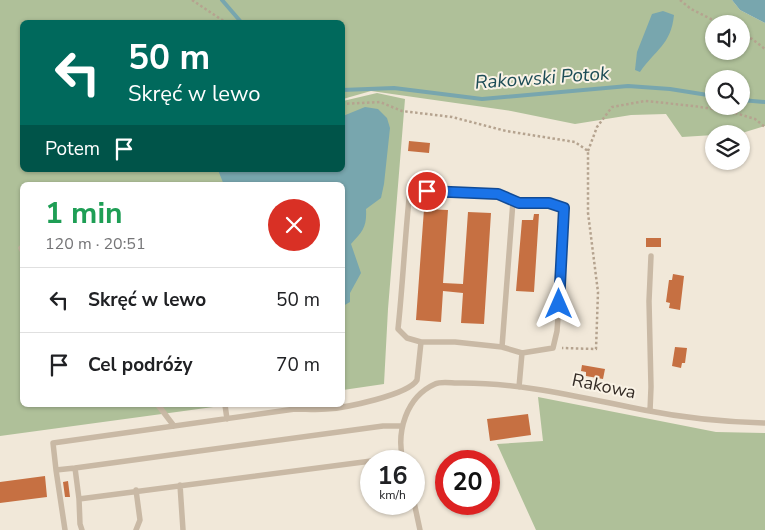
<!DOCTYPE html>
<html lang="pl">
<head>
<meta charset="utf-8">
<style>
	:root { --surface:#fff; --page:#f6f6f6; --text:#202124; --muted:#757577; --line:#e0e0e0 }
	body { margin:0; font-family:"Nunito Sans",sans-serif; background:var(--page); color:var(--text); height:100vh; display:flex; flex-direction:column; font-size:19px; white-space:nowrap }
	* { box-sizing:border-box; margin:0 }
	p { font-size:16px; color:var(--muted) }
	.icon { flex:none; width:28px; height:28px; fill:none; stroke:currentColor; stroke-width:2; stroke-linecap:round; stroke-linejoin:round }
	.map { position:relative; flex:1; overflow:hidden }
	.sheet { position:absolute; left:20px; top:182px; width:325px; height:225px; display:flex; flex-direction:column; background:var(--surface); border-radius:8px; box-shadow:0 1px 4px #0004 }
	.sheet>* { flex:none }
	.banner { position:absolute; left:20px; top:20px; width:325px; height:152px; border-radius:8px; box-shadow:0 1px 4px #0004; background:#00695c; color:#fff; overflow:hidden }
	.controls { position:absolute; left:705px; top:15px; display:grid; gap:10px }
	.controls a { display:grid; place-items:center; width:45px; height:45px; border-radius:50%; background:var(--surface); box-shadow:0 1px 4px #0004; font-size:25px }
	.speed { position:absolute; left:360px; top:450px; display:flex; gap:10px; font-size:25px; font-weight:700; text-align:center }
	.speed>* { display:grid; place-content:center; width:65px; height:65px; border-radius:50%; background:var(--surface); box-shadow:0 1px 4px #0004; line-height:1 }
	.speed small { font-size:12px; font-weight:400 }
	.speed .limit { border:8px solid #d22; background:#fff; color:#111 }
	.pin { position:absolute; display:grid; place-items:center; width:42px; height:42px; color:#fff; margin:-21px; border:2px solid #fff; border-radius:50%; box-shadow:0 1px 5px #0007 }
	.me { position:absolute; width:55px; margin:-28px; rotate:0deg; stroke-linejoin:round; filter:drop-shadow(0 0 4px #0008) }
	.turn { display:flex; align-items:center; gap:18px; height:105px; padding:0 25px; font-size:22px }
	.turn .icon { width:65px; height:65px; stroke-width:2.5 }
	.turn b { display:block; font-size:35px; line-height:42px }
	.then { display:flex; align-items:center; height:48px; padding:0 25px; background:#0003; gap:10px; font-size:19px }
	.round { display:grid; place-items:center; flex:none; width:52px; height:52px; border-radius:26px; background:var(--page) }
	.headline { display:flex; align-items:center; justify-content:space-between; height:85px; padding:0 25px }
	h1 { font-size:30px; font-weight:700; line-height:38px; color:#1e9e55 }
	ul { padding:0; list-style:none }
	li { display:flex; align-items:center; gap:15px; height:65px; padding:0 25px; border-top:1px solid var(--line) }
	li div { flex:1 }
	li b { display:block; font-size:19px }
	li em { font-style:normal }
	.map>svg:first-child { display:block }
	.green { fill:#afc099; fill-rule:evenodd }
	.water { fill:#78a6ae }
	.lines { fill:none; stroke-linecap:round; stroke-linejoin:round }
	.stream { stroke:#78a6ae; stroke-width:4 }
	.building { fill:#c67042 }
	.path { stroke:#b5a38f; stroke-width:2.5; stroke-dasharray:2.5 2.5; stroke-linecap:butt }
	.lane { stroke:#c9b9a5; stroke-width:5.5 }
	.route-casing { stroke:#114b97; stroke-width:12 }
	.route { stroke:#1a73e8; stroke-width:9 }
	.labels { text-anchor:middle; dominant-baseline:central; stroke-width:4; stroke-linejoin:round; paint-order:stroke }
	.street-label { font-size:18px; fill:#352c26; stroke:#f9f2e5 }
	.water-label { font-size:19px; font-style:italic; fill:#1c4c56; stroke:#f9f2e5 }
</style>
</head>
<body>
<div class="map">
<svg width="765" height="530" viewBox="0 0 765 530">
	<rect width="100%" height="100%" fill="#f1e8d9"/>
	<path class="green" d="M0 0H732L740 10 765 23V126L742 133 714 134V135L682 137 666 114 631 115 575 124 511 111 371 91 343 99 342 22H22V170H342L343 101 377 93 405 99 388 309 384 384 343 390 342 185H22V405H228L0 436ZM714 24H741V51H714ZM714 79H741V106H714Z
		M538 397 716 432 765 433V530H536L497 444 543 441Z"/>
	<path class="water" d="M732 0H765V23L740 10Z
		M663 11 674 15C671 45 655 50 640 72L635 70 637 52 652 14Z
		M365 107 378 109 387 118 390 128 384 184 381 198 366 209C367 227 363 231 351 244L361 273 350 293V302L343 306 342 185H224L218 170H342L343 116Z"/>
	<g class="lines">
		<path class="stream" d="M222 0 241 22
			M342 90 394 88 482 99 628 86 670 89 714 96
			M741 100 765 102"/>
	</g>
	<path class="building" d="M409 141 430 143 429 153 408 151Z
		M424 209 448 210 443 283 463 284 468 212 491 213 484 324 461 323 463 293 443 291 441 322 416 320Z
		M534 214H539L534 292 516 291 522 220H533Z
		M646 238H661V247H646Z
		M673 274 684 276 680 310 669 308 670 303 666 302 669 280H672Z
		M675 347 687 348 685 363H682L681 368 672 366Z
		M582 365 605 369 603 379 586 376V372L581 371Z
		M528 414 531 435 490 441 487 419Z
		M45 476 47 497 0 503V482Z
		M68 481 70 497H65L63 482Z"/>
	<g class="lines">
		<path class="path" d="M192 0 225 22
			M680 0 691 9 721 24
			M741 34 752 39 765 49
			M342 104 380 102 402 111 452 117 506 131 575 142 588 151V213L598 292 596 349 562 348
			M588 151 597 127 612 107 645 101 694 106 732 112 755 119 765 127"/>
		<path class="lane" d="M21 248 22 250
			M502 347 513 201
			M519 387 522 353 502 347 455 342H421L407 338 398 329C403 282 405 235 410 189L427 191 498 194 519 203H549L564 208 559 304 557 331 553 348 522 353
			M158 405 174 426
			M225 405 227 419
			M650 411 651 387 649 301 651 256
			M403 461C396 432 406 397 435 384 441 381 451 383 457 383 521 382 583 398 644 410 684 418 725 422 765 423
			M75 468 56 470 53 443 295 409C306 409 316 410 326 409 345 408 408 395 417 380L421 342
			M56 470 65 530
			M180 485 183 530
			M136 490 140 520 136 530
			M79 499 402 457
			M414 502 420 530
			M82 530 80 524 79 499 75 468 383 426H402"/>
	</g>
	<g class="lines">
		<g class="route-casing">
			<path id="route" d="M427 191 498 194 519 203H549L564 208 559 304"/>
		</g>
		<use href="#route" class="route"/>
	</g>
	<g class="labels">
		<g class="street-label">
			<text transform="translate(604 386) rotate(12)">Rakowa</text>
		</g>
		<g class="water-label">
			<text transform="translate(542 78) rotate(-4)">Rakowski Potok</text>
		</g>
	</g>
</svg>
<div class="controls">
<a><svg class="icon" aria-label="sound" viewBox="0 0 24 24"><path d="M4 9h4l5-4v14l-5-4H4zM17 9q2 3 0 6"/></svg></a>
<a><svg class="icon" aria-label="search" viewBox="0 0 24 24"><circle cx="10" cy="10" r="6"/><path d="M15 15l6 6"/></svg></a>
<a><svg class="icon" aria-label="layers" viewBox="0 0 24 24"><path d="M12 4l9 5-9 5-9-5zM3 14l9 5 9-5"/></svg></a>
</div>
<div class="speed"><div>16<small>km/h</small></div><div class="limit">20</div></div>
<div class="pin" style="left:427px;top:191px;background:#d93025"><svg class="icon" aria-label="arrive" viewBox="0 0 24 24"><path d="M6 21V4h12l-3 4 3 4H6"/></svg></div>
<svg class="me" style="left:559px;top:304px" viewBox="-20 -20 40 40"><path d="M0-17L14 15 0 8-14 15z" fill="#1a73e8" stroke="#fff" stroke-width="4"/></svg>
<div class="banner">
<div class="turn"><svg class="icon" aria-label="left" viewBox="0 0 24 24"><path d="M17 20v-9H6M10 6l-5 5 5 5"/></svg><div><b>50 m</b>Skręć w lewo</div></div>
<div class="then">Potem<svg class="icon" aria-label="arrive" viewBox="0 0 24 24"><path d="M6 21V4h12l-3 4 3 4H6"/></svg></div>
</div>
<section class="sheet">
<div class="headline"><div><h1>1 min</h1><p>120 m · 20:51</p></div><a class="round" style="background:#d93025;color:#fff"><svg class="icon" aria-label="close" viewBox="0 0 24 24"><path d="M6 6l12 12M18 6L6 18"/></svg></a></div>
<ul>
<li><svg class="icon" aria-label="left" viewBox="0 0 24 24"><path d="M17 20v-9H6M10 6l-5 5 5 5"/></svg><div><b>Skręć w lewo</b></div><em>50 m</em></li>
<li><svg class="icon" aria-label="arrive" viewBox="0 0 24 24"><path d="M6 21V4h12l-3 4 3 4H6"/></svg><div><b>Cel podróży</b></div><em>70 m</em></li>
</ul>
</section>
</div>
</body>
</html>
